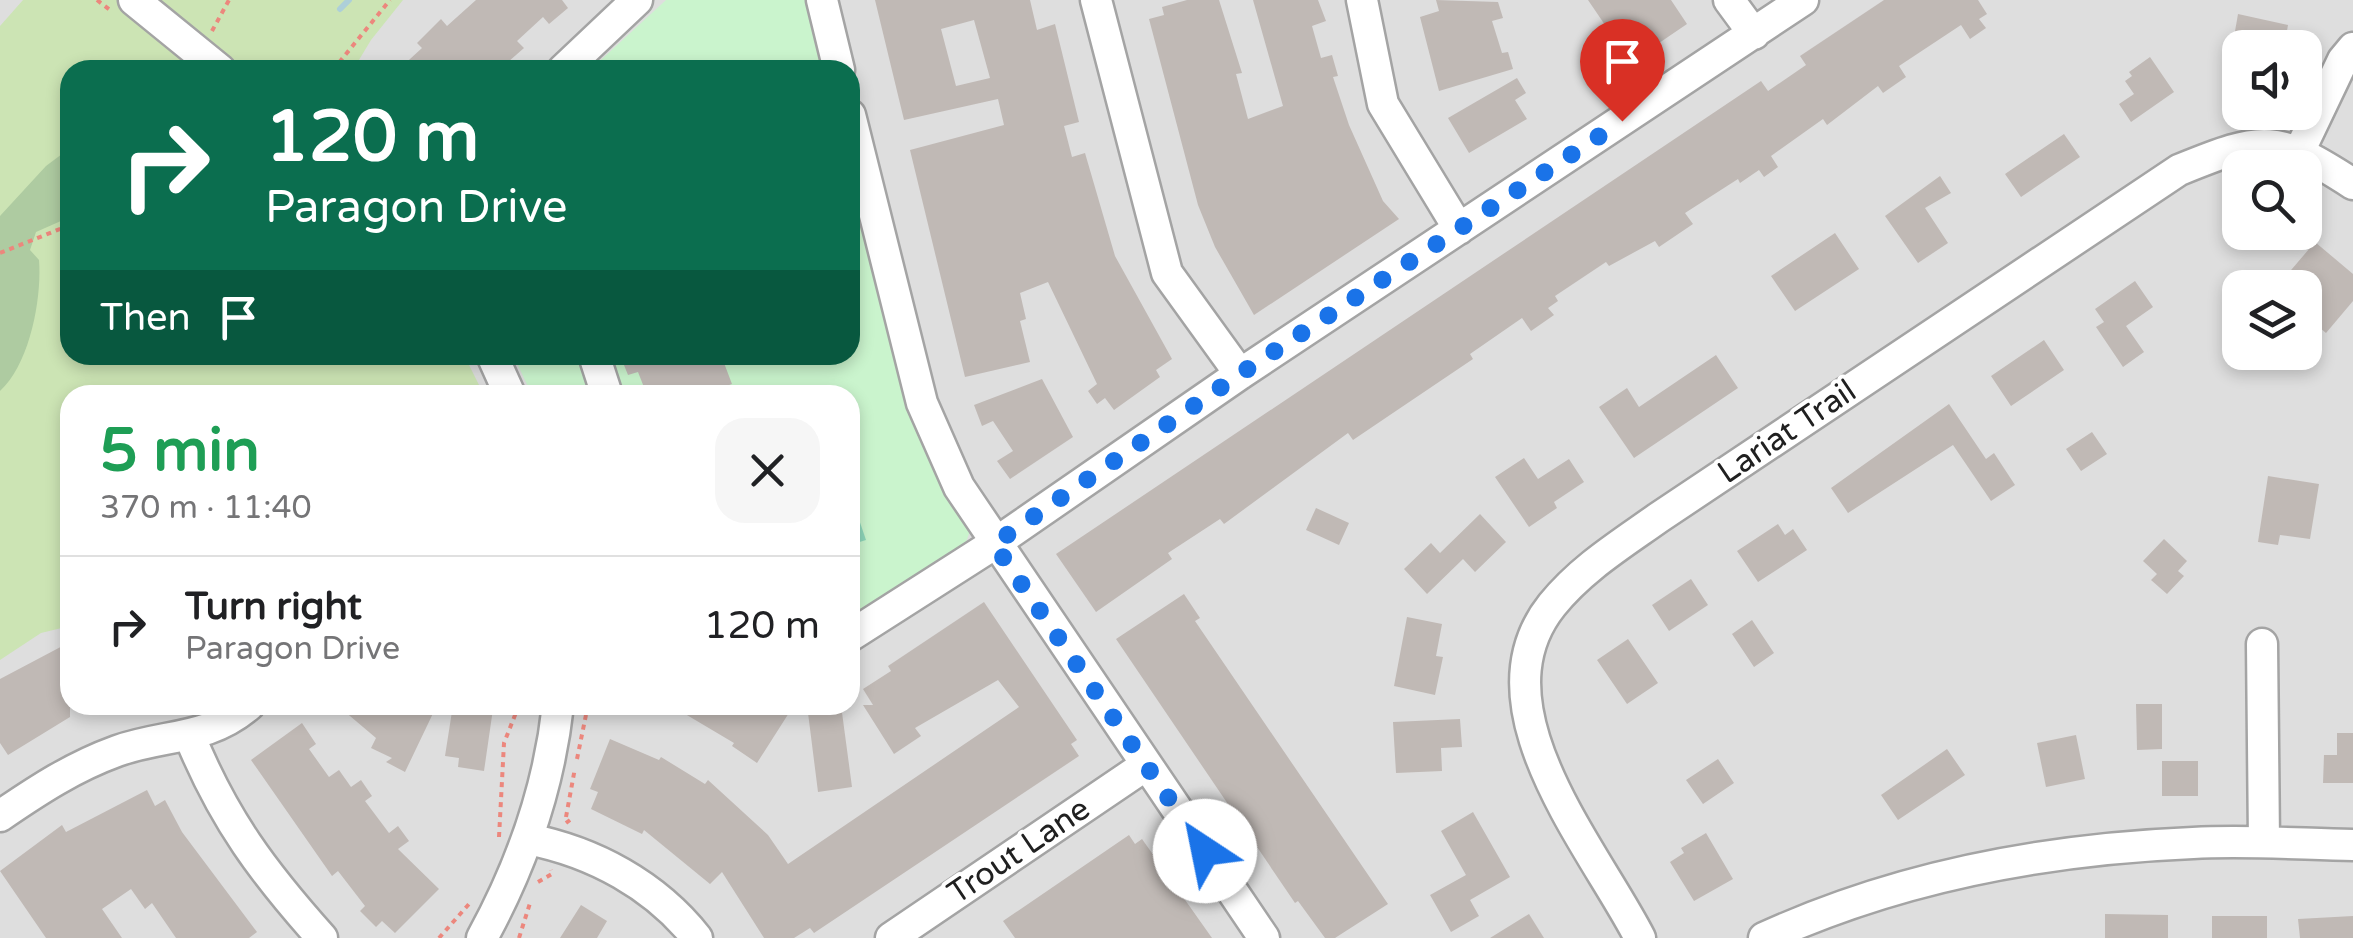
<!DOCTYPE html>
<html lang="en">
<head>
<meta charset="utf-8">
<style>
	:root { --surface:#fff; --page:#f6f6f6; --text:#202124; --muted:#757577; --line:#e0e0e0 }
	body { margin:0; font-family:"Varela Round",sans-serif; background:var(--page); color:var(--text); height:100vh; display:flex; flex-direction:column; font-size:38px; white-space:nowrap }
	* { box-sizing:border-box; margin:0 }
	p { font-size:32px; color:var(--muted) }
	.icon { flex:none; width:55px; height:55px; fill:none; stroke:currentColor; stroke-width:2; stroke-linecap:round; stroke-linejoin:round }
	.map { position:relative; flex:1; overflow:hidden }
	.details { position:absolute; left:60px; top:385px; width:800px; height:330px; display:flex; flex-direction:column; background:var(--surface); border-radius:30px; box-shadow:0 5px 15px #0003 }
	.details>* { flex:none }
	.guide { position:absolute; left:60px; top:60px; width:800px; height:305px; border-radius:30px; box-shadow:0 5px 15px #0003; background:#0b6e4f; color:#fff; overflow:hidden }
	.controls { position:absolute; left:2222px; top:30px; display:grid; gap:20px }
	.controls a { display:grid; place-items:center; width:100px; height:100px; border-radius:20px; background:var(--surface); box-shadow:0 5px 15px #0003; font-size:50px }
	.pin { position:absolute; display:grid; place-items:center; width:85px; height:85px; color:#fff; margin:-102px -42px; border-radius:50% 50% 50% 0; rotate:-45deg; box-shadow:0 0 10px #0007 }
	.pin .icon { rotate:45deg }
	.me { position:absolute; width:110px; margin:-55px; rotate:326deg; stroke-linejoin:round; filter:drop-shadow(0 0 8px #0008) }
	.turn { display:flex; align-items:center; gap:35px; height:210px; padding:0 40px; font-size:45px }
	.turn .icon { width:130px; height:130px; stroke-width:2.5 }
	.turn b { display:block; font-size:70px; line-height:85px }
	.then { display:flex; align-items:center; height:95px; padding:0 40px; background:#0003; gap:20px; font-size:38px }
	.round { display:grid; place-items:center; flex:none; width:105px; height:105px; border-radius:30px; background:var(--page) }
	.head { display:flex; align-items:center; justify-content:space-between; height:170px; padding:0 40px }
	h1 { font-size:60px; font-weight:800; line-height:75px; color:#1e9e55 }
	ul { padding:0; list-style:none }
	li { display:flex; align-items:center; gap:30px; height:140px; padding:0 40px; border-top:2px solid var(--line) }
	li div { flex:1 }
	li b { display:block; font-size:38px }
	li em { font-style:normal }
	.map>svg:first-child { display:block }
	.residential { fill:#dedede; fill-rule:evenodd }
	.grass { fill:#cce4b4 }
	.forest { fill:#aecba1 }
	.park { fill:#caf4cd }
	.pitch { fill:#8ed6ba }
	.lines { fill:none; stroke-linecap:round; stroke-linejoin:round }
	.stream { stroke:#adcfd9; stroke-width:6 }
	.building { fill:#c0b9b5; fill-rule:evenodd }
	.minor-casing { stroke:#a4a4a4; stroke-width:35 }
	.path { stroke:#ec877d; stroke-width:4; stroke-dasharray:5 5; stroke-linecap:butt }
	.minor { stroke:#fff; stroke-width:30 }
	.route { stroke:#1a73e8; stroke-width:18; stroke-dasharray:0 32.4 }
	.labels { text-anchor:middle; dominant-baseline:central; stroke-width:8; stroke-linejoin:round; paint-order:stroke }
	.street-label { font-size:32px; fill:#202020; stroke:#fff }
</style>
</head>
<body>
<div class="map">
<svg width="2353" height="938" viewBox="0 0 2353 938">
	<rect width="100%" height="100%" fill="#f0ede8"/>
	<path class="residential" d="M0 0H2353V938H0ZM2240 48H2305V112H2240ZM70 70H850V355H70ZM2240 168H2305V232H2240ZM2240 288H2305V352H2240ZM70 395H850V705H70Z"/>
	<path class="grass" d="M23 0H403L371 40 353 70H70V355H464L484 395H70V626L41 633 0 660V26Z"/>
	<path class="forest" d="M70 148V217L36 232 30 250 39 260C42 298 30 364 0 391V216L46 166Z"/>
	<path class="park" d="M666 0H814L830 70H590Z
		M850 155 954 505 970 531 965 545 850 620V395H532L513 355H850Z"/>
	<path class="pitch" d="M850 493 866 540 850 545Z"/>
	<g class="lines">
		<path class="stream" d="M340 9 349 0"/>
	</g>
	<path class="building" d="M476 0H562L568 8 549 24 543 17 517 41 524 48 501 68 496 62 487 70H398L422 48 417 43 441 19 447 26Z
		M875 0H1030L1037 30 1055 24 1079 122 1064 126 1072 157 1085 153 1115 256 1172 359 1156 370 1160 377 1114 410 1105 398 1097 404 1088 391 1097 384 1048 282 1020 293 1026 319 1020 321 1030 362 965 377 910 150 1004 125 998 99 904 120ZM974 20 990 78 956 86 941 29Z
		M1187 0H1219L1242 73 1236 74 1248 119 1283 106 1253 0H1318L1326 21 1312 26 1321 58 1332 55 1338 76 1333 77 1349 125 1383 201 1399 219 1254 315 1215 247 1198 205 1149 19 1164 15 1162 7Z
		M1436 0 1498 2 1503 18 1492 21 1502 53 1508 52 1513 69 1439 91 1420 17 1439 11Z
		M1588 0H1671L1687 24 1637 58 1629 45 1622 50Z
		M1884 0H1978L1987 14 1979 19 1986 28 1970 39 1961 25 1899 66 1906 77 1883 93 1878 86 1827 125 1823 119 1771 156 1778 167 1764 177 1759 170 1740 183 1738 179 1685 213 1693 224 1659 247 1655 241 1609 266 1606 262 1555 296 1558 301 1548 308 1554 315 1531 331 1522 318 1470 354 1473 359 1387 417 1353 440 1348 433 1224 524 1220 519 1168 553 1172 559 1096 612 1056 554 1761 81 1768 91 1806 65 1800 56Z
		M2238 14 2288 25 2284 48H2249L2250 40 2234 37Z
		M2150 57 2174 92 2131 122 2119 104 2134 94 2125 81 2132 76 2129 72Z
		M1517 78 1526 93 1515 100 1527 119 1469 153 1448 118Z
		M2064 134 2080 157 2021 197 2005 174Z
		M1940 176 1951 193 1925 208 1948 243 1918 263 1885 216Z
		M1835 233 1859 269 1795 311 1771 276Z
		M2315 242 2353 274V301L2326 333 2306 316 2317 302 2286 276Z
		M2135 281 2153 307 2126 326 2144 352 2123 367 2096 327 2104 322 2095 309Z
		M2044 340 2064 370 2011 406 1991 376Z
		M620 355H721L732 384 701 395H647L638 372 628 375Z
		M1716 355 1738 388 1634 458 1599 407 1627 388 1639 407Z
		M1042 379 1073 437 1010 479 997 461 1013 451 993 421 982 426 974 405Z
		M1949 404 1986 459 1994 453 2015 485 1991 501 1953 445 1848 513 1831 488Z
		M2092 432 2107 454 2081 471 2066 449Z
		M1524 458 1538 479 1569 459 1584 482 1554 502 1557 508 1529 527 1495 477Z
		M2268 476 2319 484 2310 539 2280 535 2278 545 2258 542Z
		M1316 508 1349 523 1339 545 1306 530Z
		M1480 514 1506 542 1475 572 1463 559 1427 594 1404 569 1431 543 1440 553Z
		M1778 524 1785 535 1793 529 1807 550 1758 582 1737 551Z
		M2164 539 2187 561 2178 571 2184 576 2167 594 2151 580 2157 574 2143 561Z
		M1691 579 1708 605 1669 631 1652 605Z
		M1184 594 1200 618 1195 621 1388 904 1335 938H1325L1298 901 1295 903 1116 639Z
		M984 602 1077 740 1071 744 1079 756 814 933 810 928 794 938H764L722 872 710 884 644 830 642 834 591 809 598 792 590 789 610 739 659 760 661 757 705 784 708 780 768 835 788 864 1019 707 998 680 915 728 921 736 894 754 863 705H873L863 689 891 671 888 666Z
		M1407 617 1442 624 1436 656 1443 657 1435 695 1394 686Z
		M1752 620 1774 653 1754 667 1732 634Z
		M1628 639 1658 683 1627 704 1597 660Z
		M70 642V717L8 755 0 743V679Z
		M2136 704H2162V749L2137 750Z
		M337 705H437L405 772 386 762 392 758 371 748 376 738Z
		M453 705 493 709 484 771 458 767 459 758 445 756Z
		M670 705H794L757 763 732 746 734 743Z
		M807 705H841L852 787 818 792Z
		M1460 719 1462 747 1441 748 1442 771 1396 773 1393 722Z
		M302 723 316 744 309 749 329 777 339 770 351 787 361 780 372 796 365 801 389 833 398 826 409 841 398 849 439 889 395 933 382 921 376 927 360 911 365 906 338 871 332 876 251 760Z
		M2337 733H2353V783H2323L2324 755H2337Z
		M2076 735 2085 779 2046 787 2037 743Z
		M1947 749 1965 775 1898 820 1881 795Z
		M1718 759 1734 783 1703 804 1686 780Z
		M2162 761H2198V796H2162Z
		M147 790 155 806 165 800 182 832 257 932 249 938H176L152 903 145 909 131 889 102 909 122 938H46L0 871 62 825 66 832Z
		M1473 812 1510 877 1470 900 1479 916 1451 932 1430 895 1466 875 1441 831Z
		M1706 833 1733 879 1694 901 1670 862 1684 853 1681 848Z
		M1129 835 1135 844 1142 839 1212 938H1015L1003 921Z
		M581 905 607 921 597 938H560Z
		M1529 914 1544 938H1490Z
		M2105 914 2168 915V938H2105Z
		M2212 916H2267V938H2212Z
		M2353 916V938H2300L2298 919Z"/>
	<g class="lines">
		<g class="minor-casing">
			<path id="minor" d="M134 0 220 70
				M822 0 839 70
				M1096 0 1167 273 1240 374
				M1362 0 1383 104 1459 229
				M1729 0 1754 34
				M563 70 637 0
				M850 115 922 403 959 487 1264 938
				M2300 150 2343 60 2353 48
				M492 355 510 395
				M594 355 607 395
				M850 636 994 544 1240 374 1803 0
				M2262 644 2264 842
				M190 737C224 820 263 872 322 938
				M0 816C38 790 73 767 117 751 164 734 207 741 249 705
				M528 839C594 852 655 885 697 938
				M482 938C522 865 549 788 558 705
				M891 938 1146 765
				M1640 938C1594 848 1471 706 1552 605 1581 569 1620 545 1658 518L2179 170C2265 135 2275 134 2353 184
				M1764 938C1897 877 2047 849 2193 843 2246 840 2300 844 2353 845"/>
		</g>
		<path class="path" d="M97 0 110 10
			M212 31 229 0
			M333 70 390 0
			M0 253 70 225
			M577 759 588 705
			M566 823 570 820 566 817 575 768
			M499 837 504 743 519 705
			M538 882 552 874 551 870
			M439 938 469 904
			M519 938 531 900"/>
		<use href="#minor" class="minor"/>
	</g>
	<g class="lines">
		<path class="route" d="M1205 851 994 544 1240 374 1622 121"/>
	</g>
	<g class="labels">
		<g class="street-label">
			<text transform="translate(1787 432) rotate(-34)">Lariat Trail</text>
			<text transform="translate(1019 851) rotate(-34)">Trout Lane</text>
		</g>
	</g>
</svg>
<div class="controls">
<a><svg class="icon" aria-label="sound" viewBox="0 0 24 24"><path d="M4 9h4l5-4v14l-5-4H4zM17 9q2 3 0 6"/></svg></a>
<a><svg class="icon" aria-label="search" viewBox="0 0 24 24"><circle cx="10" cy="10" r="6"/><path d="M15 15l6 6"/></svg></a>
<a><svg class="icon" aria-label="layers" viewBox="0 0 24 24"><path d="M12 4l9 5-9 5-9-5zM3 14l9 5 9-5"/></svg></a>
</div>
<div class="pin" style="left:1622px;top:121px;background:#d93025"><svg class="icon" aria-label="arrive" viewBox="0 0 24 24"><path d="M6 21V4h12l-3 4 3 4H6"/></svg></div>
<svg class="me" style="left:1205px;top:851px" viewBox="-20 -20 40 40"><circle r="19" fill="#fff"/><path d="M0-13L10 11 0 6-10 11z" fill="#1a73e8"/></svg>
<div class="guide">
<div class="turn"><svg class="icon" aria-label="right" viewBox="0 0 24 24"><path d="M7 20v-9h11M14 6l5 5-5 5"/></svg><div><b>120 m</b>Paragon Drive</div></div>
<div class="then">Then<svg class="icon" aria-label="arrive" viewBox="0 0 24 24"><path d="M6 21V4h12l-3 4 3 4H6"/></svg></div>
</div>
<section class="details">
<div class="head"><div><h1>5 min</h1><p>370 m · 11:40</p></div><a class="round"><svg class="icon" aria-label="close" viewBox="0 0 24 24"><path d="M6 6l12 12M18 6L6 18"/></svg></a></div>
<ul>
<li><svg class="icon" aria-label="right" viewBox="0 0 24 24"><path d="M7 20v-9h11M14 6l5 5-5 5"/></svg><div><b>Turn right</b><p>Paragon Drive</p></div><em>120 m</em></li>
</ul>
</section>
</div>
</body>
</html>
